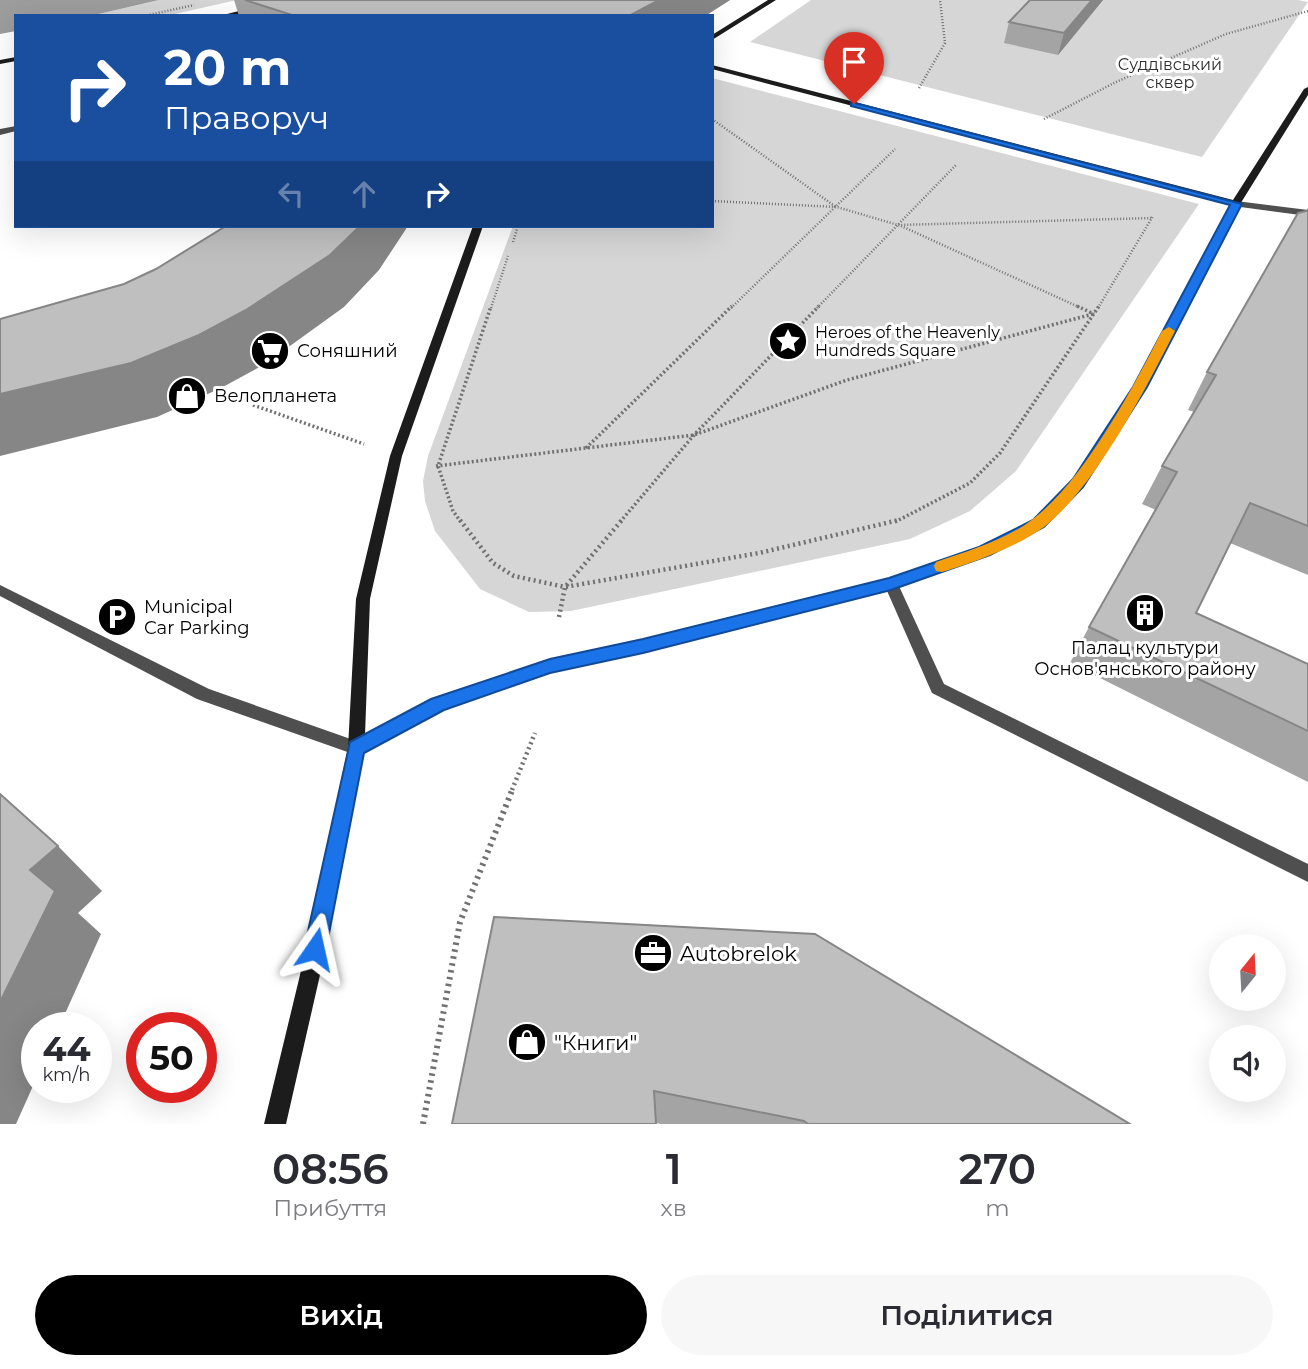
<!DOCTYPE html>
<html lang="uk">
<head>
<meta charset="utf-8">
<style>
	:root { --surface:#fff; --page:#f7f7f7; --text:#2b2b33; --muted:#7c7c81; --accent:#000 }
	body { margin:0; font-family:Montserrat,sans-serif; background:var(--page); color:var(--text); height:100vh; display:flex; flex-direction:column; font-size:26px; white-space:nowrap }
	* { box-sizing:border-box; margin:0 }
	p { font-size:23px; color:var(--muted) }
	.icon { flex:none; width:38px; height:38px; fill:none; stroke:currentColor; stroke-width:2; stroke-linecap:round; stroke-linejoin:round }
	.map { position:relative; height:1124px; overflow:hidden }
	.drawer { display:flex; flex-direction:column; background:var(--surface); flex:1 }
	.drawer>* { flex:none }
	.top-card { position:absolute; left:14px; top:14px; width:700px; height:214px; border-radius:0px; box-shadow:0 7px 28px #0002; background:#1a4fa0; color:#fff; overflow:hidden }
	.needle { width:46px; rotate:18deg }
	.tools { position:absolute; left:1209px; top:934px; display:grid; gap:14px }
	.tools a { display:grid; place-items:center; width:77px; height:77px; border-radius:50%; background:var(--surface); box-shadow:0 7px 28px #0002; font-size:35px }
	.speed { position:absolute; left:21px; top:1012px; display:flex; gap:14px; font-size:35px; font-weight:700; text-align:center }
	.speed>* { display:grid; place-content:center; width:91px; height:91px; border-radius:50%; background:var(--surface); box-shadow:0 7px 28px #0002; line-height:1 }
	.speed small { font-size:18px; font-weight:400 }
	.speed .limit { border:10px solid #d22; background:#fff; color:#111 }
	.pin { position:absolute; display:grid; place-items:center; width:60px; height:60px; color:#fff; margin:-72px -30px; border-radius:50% 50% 50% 0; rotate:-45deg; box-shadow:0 0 7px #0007 }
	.pin .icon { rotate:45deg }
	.me { position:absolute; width:77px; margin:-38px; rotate:11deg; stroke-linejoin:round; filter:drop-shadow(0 0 5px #0008) }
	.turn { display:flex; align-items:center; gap:24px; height:147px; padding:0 35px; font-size:32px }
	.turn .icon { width:91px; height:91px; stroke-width:2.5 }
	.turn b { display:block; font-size:49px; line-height:60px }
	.lanes { display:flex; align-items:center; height:66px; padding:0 35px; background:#0003; justify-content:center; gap:35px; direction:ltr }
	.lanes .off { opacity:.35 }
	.eta { display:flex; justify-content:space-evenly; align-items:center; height:119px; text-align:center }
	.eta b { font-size:42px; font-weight:600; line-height:49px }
	.button { display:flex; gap:14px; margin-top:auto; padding:14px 35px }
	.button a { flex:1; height:80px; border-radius:42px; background:var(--accent); color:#fff; font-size:28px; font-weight:600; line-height:80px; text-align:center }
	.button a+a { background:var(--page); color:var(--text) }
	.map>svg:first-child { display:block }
	.green { fill:#d6d6d6 }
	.water { fill:#9d9d9d }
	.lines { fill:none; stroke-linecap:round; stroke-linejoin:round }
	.path-far3 { stroke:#717171; stroke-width:2.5; stroke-dasharray:1 2; stroke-linecap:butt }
	.path-far2 { stroke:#717171; stroke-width:3.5; stroke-dasharray:2 2.5; stroke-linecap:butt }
	.path-far1 { stroke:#717171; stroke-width:4.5; stroke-dasharray:2 3.5; stroke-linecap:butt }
	.path { stroke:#717171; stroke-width:6; stroke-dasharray:2.5 4.5; stroke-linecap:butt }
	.service { fill:#4f4f4f; fill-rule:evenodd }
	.tertiary { fill:#4f4f4f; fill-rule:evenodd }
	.secondary { fill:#1c1c1c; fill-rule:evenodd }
	.wall { fill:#a4a4a4 }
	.shaded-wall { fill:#868686 }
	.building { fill:#bfbfbf; stroke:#868686; stroke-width:2 }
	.route { fill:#1a73e8; stroke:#114b97; stroke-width:2 }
	.slow { fill:#f59e0b }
	.labels { text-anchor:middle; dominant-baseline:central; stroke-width:6; stroke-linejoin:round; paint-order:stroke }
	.far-park-label { font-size:16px; fill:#2d2d2d; stroke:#fff }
	.far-poi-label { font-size:16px; fill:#000; stroke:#fff; text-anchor:start }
	.poi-label { font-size:18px; fill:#000; stroke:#fff; text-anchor:start }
	.near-poi-label { font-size:21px; fill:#000; stroke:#fff; text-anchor:start }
</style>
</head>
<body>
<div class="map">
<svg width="1308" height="1124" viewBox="0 0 1308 1124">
	<rect width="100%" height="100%" fill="#fff"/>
	<path class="green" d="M159 0H237L166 16H90Z
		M811 0H1298L1308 2 1202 157 750 42Z
		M712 78 1199 204 1016 471 970 511 910 539 571 611 529 612 480 589 435 531 425 501 423 481 428 456 513 226H712Z"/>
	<path class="water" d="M0 0H159L90 16H16V31L0 34Z"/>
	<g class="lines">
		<path class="path-far3" d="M144 16 194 5
			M919 88 945 43 940 0
			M712 119 836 207
			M1044 119 1116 82 1226 34 1308 11
			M712 201 837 207 898 225 1152 218
			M901 226 1081 308
			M513 242 518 226
			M491 308 508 256
			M731 308 895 149
			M817 308 956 165
			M1098 308 1153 216"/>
		<path class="path-far2" d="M1077 306 1094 314
			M253 405 364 444
			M586 448 732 306
			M436 466 694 435 847 380 1093 314
			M461 522 453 511 438 466 491 306
			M620 522 694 435 819 306
			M895 522 970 483 1000 453 1099 306"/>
		<path class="path-far1" d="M460 520 493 563 514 576 565 587 759 553 899 520
			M559 617 565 587 622 520
			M512 790 535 733"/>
		<path class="path" d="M423 1124 460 922 513 788"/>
		<path class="service" d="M16 126V131L0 135V129Z
			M891 579 896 580 898 584 944 684 1308 864V882L932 693 884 584 886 580Z
			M0 585 209 689 362 743 364 748 362 753 356 755 197 699 0 596Z"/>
		<path class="tertiary" d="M1236 201 1308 210V216L1233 206V202Z"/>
		<path class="secondary" d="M768 0H776L712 40V35Z
			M255 7 257 10 233 16H219Z
			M16 57V61L0 64V60Z
			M712 65 1233 200 1304 89 1308 87V95L1229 222 1146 387 1083 486 1043 526 990 555 891 589 643 652 551 672 444 710 363 752 320 975 286 1124H264L300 975 348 748 356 599 390 456 473 226H483L402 456 370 599 365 735 432 700 550 660 643 640 889 579 980 547 1033 520 1073 480 1134 387 1230 205 712 69Z"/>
	</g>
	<path class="wall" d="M234 0H730L705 16H239Z
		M1103 0 1058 55 1004 43 1009 22Z
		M1308 209V575L1230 543 1196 613 1308 664V782L1070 663 1089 627 1156 510 1142 504 1162 466 1194 412 1188 410 1207 372Z
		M494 917 1130 1124H661L656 1123Z"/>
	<path class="shaded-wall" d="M659 0H730L705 16H629Z
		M1092 0H1103L1058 55 1064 33Z
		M360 226H407L406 229 379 270 344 307 265 364 221 388 157 417 0 456V394Z
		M58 846 102 891 78 913 101 934 59 1027H37V1077L16 1124H0V1002L30 870Z"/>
	<path class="building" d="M245 0H659L629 16H295Z
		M1030 0H1092L1064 33 1009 22Z
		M1308 209V526L1250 503 1196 613 1308 664V731L1089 627 1177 472 1162 466 1216 375 1207 372 1298 213 1307 211Z
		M226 226H360L330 255 246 310 199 335 131 363 0 394V319L124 284 156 269Z
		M0 794 58 846 30 870 55 891 0 1002Z
		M494 917 815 934 1130 1124H808L804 1121 654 1091 656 1124H452Z"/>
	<path class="route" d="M851 102 1242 204 1147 387 1083 487 1044 527 990 555 891 590 643 653 550 673 444 710 364 753 326 949 323 957 315 960 308 957 304 949 350 742 431 699 550 659 643 639 889 578 979 547 1033 520 1073 479 1133 387 1230 205 851 106Z"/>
	<path class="slow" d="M1169 327 1175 331C1145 390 1096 486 1044 527 1019 546 972 563 942 572L936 571 934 566 936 562C968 551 1006 540 1033 519 1084 480 1133 388 1162 331Z"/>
	<defs>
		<g id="sight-disc" transform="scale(2.0125)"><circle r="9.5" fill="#000" stroke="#fff"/><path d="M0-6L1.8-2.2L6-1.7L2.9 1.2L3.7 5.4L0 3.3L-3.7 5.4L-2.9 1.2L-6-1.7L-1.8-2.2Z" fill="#fff"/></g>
		<g id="supermarket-disc" transform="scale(2.0125)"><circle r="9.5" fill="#000" stroke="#fff"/><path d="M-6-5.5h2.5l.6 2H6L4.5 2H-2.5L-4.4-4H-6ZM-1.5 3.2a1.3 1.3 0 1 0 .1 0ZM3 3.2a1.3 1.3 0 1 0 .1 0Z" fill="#fff"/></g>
		<g id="shop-disc" transform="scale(2.0125)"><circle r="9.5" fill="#000" stroke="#fff"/><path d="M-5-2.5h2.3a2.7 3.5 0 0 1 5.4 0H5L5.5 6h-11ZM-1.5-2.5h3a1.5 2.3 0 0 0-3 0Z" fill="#fff"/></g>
		<g id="building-disc" transform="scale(2.0125)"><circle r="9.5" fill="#000" stroke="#fff"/><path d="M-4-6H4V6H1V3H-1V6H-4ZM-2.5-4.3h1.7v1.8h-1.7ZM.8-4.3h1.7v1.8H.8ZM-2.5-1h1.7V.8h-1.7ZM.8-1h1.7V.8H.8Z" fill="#fff"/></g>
		<g id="parking-disc" transform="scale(2.0125)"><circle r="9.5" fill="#000" stroke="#fff"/><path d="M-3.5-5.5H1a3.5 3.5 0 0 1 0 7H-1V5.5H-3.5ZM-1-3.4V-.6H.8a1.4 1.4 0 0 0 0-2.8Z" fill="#fff"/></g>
		<g id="office-disc" transform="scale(2.0125)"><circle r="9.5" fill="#000" stroke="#fff"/><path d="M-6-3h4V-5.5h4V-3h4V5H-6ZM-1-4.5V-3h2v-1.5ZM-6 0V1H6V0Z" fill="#fff"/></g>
	</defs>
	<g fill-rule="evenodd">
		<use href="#sight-disc" x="788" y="341"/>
		<use href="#supermarket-disc" x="270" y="351"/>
		<use href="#shop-disc" x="187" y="396"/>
		<use href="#building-disc" x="1145" y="613"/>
		<use href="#parking-disc" x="117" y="617"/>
		<use href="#office-disc" x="653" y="953"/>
		<use href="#shop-disc" x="527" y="1042"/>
	</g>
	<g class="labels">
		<g class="far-park-label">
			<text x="1170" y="64">Суддівський<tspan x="1170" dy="18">сквер</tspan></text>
		</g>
		<g class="far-poi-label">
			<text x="815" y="332">Heroes of the Heavenly<tspan x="815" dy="18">Hundreds Square</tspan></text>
		</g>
		<g class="poi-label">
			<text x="297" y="351">Соняшний</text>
			<text x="214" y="396">Велопланета</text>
			<text x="144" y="607">Municipal<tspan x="144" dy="21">Car Parking</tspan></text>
			<text x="1145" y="648" text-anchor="middle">Палац культури<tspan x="1145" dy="21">Основ'янського району</tspan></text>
		</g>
		<g class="near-poi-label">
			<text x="680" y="953">Autobrelok</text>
			<text x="554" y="1042">"Книги"</text>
		</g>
	</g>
</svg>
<div class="tools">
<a><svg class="needle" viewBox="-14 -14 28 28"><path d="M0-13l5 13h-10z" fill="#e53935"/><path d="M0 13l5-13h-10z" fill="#7c7c81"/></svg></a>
<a><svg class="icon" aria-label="sound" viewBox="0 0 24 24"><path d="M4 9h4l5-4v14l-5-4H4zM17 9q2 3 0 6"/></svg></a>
</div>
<div class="speed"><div>44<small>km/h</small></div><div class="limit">50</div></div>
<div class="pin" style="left:854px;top:104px;background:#d93025"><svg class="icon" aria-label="arrive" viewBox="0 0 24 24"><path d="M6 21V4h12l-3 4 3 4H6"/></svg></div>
<svg class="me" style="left:315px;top:949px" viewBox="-20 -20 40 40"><path d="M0-17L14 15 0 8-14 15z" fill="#1a73e8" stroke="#fff" stroke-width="4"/></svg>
<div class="top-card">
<div class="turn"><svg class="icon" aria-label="right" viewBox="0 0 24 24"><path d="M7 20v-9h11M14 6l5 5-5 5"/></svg><div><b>20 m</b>Праворуч</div></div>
<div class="lanes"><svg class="icon off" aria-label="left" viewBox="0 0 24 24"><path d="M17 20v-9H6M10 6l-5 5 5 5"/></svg><svg class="icon off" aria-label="ahead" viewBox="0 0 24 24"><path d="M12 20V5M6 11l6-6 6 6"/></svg><svg class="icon" aria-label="right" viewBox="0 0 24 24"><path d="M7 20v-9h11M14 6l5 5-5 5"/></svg></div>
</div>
</div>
<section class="drawer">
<div class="eta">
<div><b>08:56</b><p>Прибуття</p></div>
<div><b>1</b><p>хв</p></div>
<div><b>270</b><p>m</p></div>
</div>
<div class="button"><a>Вихід</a><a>Поділитися</a></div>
</section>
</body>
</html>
